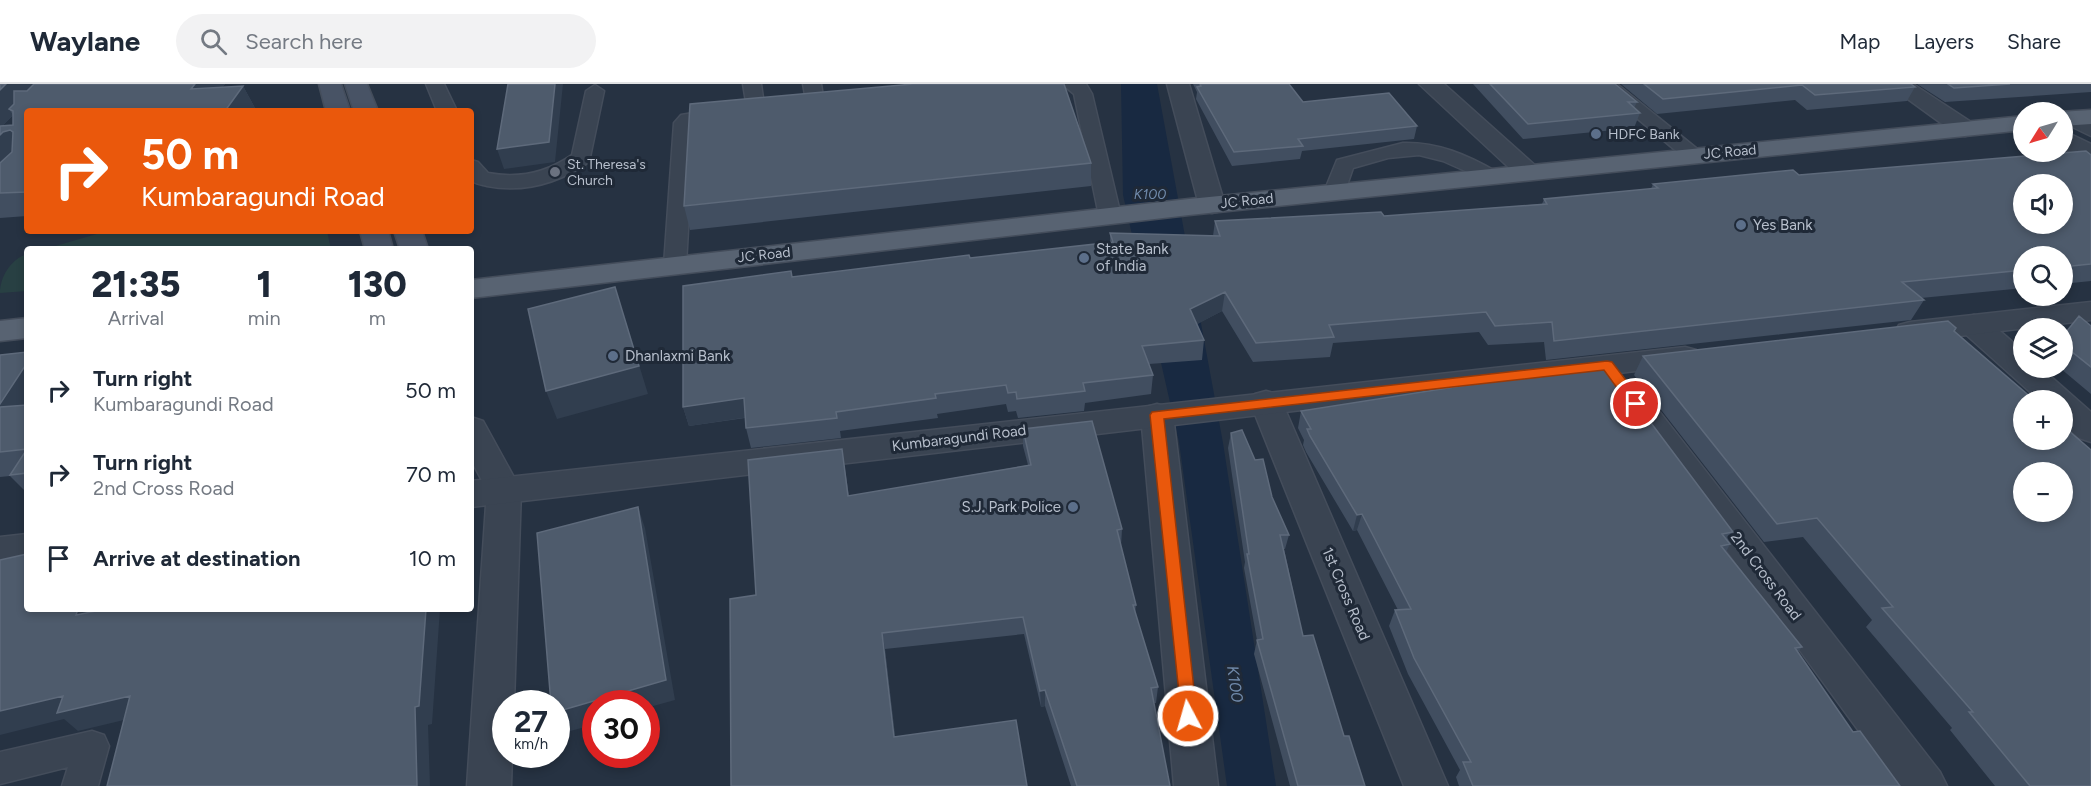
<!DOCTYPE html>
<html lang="en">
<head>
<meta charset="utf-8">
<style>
	:root { --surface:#fff; --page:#f2f2f3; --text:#1f2937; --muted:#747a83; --line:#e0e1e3 }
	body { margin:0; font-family:Figtree,sans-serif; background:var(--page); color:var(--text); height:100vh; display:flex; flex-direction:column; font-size:22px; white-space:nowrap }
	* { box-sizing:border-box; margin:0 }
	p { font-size:20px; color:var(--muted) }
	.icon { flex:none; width:33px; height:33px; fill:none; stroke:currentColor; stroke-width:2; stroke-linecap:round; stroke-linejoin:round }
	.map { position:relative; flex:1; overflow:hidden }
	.sheet { position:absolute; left:24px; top:162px; width:450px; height:366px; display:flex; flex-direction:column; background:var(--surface); border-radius:6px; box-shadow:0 3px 9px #0003 }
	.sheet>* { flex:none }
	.guide { position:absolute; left:24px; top:24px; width:450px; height:126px; border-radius:6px; box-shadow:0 3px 9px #0003; background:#ea580c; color:#fff; overflow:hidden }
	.needle { width:39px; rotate:233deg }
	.fabs { position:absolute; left:2013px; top:18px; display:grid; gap:12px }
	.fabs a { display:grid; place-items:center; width:60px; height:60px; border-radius:50%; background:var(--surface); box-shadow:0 3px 9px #0003; font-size:30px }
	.speed { position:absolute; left:492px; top:606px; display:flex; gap:12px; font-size:30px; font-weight:700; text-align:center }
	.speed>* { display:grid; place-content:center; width:78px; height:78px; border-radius:50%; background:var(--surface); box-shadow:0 3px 9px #0003; line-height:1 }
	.speed small { font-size:15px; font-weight:400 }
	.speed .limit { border:9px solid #d22; background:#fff; color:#111 }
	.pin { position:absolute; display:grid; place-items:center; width:51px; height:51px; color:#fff; margin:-26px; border:3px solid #fff; border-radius:50%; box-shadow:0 2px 6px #0007 }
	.me { position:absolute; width:66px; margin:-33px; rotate:354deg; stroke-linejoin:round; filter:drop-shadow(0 0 4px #0008) }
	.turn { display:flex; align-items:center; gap:21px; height:126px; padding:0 18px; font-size:27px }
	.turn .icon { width:78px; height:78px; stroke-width:2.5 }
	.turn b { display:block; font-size:42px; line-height:51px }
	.eta { display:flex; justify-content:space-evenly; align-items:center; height:102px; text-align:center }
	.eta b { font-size:36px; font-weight:800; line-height:42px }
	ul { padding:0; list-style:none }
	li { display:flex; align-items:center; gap:18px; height:84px; padding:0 18px }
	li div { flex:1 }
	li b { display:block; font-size:22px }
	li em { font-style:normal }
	header { display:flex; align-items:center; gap:36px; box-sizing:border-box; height:84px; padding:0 30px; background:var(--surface); border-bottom:2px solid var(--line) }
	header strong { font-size:28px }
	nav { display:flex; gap:33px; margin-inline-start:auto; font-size:21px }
	.search { width:420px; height:54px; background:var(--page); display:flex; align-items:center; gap:15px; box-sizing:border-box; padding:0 21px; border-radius:33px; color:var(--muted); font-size:22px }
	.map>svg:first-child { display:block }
	.green { fill:#284043 }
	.water { fill:#182941 }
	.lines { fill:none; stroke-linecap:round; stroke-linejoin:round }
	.service-casing { stroke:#444d5b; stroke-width:3 }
	.minor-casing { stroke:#444d5b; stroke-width:3 }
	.tertiary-casing { stroke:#444d5b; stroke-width:3 }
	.secondary-casing { stroke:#444d5b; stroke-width:3 }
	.primary-casing { stroke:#444d5b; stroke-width:3 }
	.service { fill:#3a4452; fill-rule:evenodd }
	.minor { fill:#3a4452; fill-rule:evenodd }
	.tertiary { fill:#3a4452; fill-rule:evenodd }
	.secondary { fill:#485365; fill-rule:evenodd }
	.primary { fill:#586372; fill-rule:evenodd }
	.wall { fill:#414e60; fill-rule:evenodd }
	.shaded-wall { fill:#313e4f }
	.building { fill:#4e5b6c; stroke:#5e6a7b; stroke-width:1.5; fill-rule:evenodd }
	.route { fill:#ea580c; stroke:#983908; stroke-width:1.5 }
	.service-dot { fill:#5c6f8a; stroke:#1f2937; stroke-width:2 }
	.worship-dot { fill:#6b7280; stroke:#1f2937; stroke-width:2 }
	.labels { text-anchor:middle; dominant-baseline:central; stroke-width:6; stroke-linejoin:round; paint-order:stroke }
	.far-poi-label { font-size:14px; fill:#b7bfcc; stroke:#1f2937; text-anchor:start }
	.far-street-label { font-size:14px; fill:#b7bfcc; stroke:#1f2937 }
	.far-water-label { font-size:14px; font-style:italic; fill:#708aab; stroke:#1f2937 }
	.poi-label { font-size:15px; fill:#b7bfcc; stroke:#1f2937; text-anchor:start }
	.street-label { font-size:15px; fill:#b7bfcc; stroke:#1f2937 }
	.water-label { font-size:16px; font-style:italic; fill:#708aab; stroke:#1f2937 }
</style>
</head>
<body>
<header>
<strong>Waylane</strong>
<div class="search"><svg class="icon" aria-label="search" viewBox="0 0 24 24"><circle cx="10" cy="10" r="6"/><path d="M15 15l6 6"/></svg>Search here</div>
<nav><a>Map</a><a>Layers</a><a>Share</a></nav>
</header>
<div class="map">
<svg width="2091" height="702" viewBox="0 0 2091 702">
	<rect width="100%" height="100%" fill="#263242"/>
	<path class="green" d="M107 147H327L331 165H45Z
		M27 170V207L0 209C0 193 11 175 27 170Z"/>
	<path class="water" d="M1121 0H1157L1223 359 1276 702H1227L1179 358 1123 111Z"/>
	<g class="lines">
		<g class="service-casing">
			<path id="service" d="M426 0H444L457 27H437Z
				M743 0H761L763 14 760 18H746Z
				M803 0H821L823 12 820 16H806Z
				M1062 0H1086L1092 10 1121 132 1118 137H1102L1099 132 1074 10Z
				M1596 0H1617L1701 68 1704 72 1701 76H1687Z
				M595 1 604 7 589 78C559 99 524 109 487 102 484 101 476 100 474 98 468 95 471 81 471 76L478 78 488 89C519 95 546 89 572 71L586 7Z
				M724 24 731 26 734 30 731 34 694 40 686 181 683 186H667L664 181 674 39 681 31Z
				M2069 28 2091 38V52L2062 38V30Z
				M1403 59C1438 58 1467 71 1497 88L1500 92 1497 96 1490 98 1443 77 1419 71 1388 74 1353 84 1343 113H1327L1324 108 1337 76Z
				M92 647 104 651 109 662 98 702H62L68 683 0 700V668Z"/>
		</g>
		<g class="minor-casing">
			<path id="minor" d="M1167 0H1189L1225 121 1221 127 1212 129 1203 127 1199 121Z
				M1419 0H1444L1537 83 1541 88 1537 93 1528 96 1519 93Z
				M1887 0H1913L1974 40 1977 45 1974 50 1965 52 1956 50Z
				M2062 46 2091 60V78L2062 64Z
				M1974 231 1985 234 2024 268V284H2041L2091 328V358L2079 354 2062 339V316H2039L1963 248 1959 241 1963 234Z
				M1266 307 1277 310 1282 318 1448 702H1404L1250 318 1255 310Z
				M1644 319 1655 322 1940 688 1947 702H1899L1633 338 1628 330 1633 322Z
				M1157 320 1168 323 1173 331 1218 702H1174L1141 331 1146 323Z
				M471 333 483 337 521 406 514 620H506V670H512L511 702H467L487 406 471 376Z"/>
		</g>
		<g class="tertiary-casing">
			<path id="tertiary" d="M2091 218V236L1910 258 1899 255 1895 248 1899 241 1910 238Z
				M1685 263 1696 266 1700 273 1696 280 471 423V397Z
				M27 450V478L0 481V453Z"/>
		</g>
		<g class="secondary-casing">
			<path id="secondary" d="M319 0H341L350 27H326Z
				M345 0H367L378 27H354Z
				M360 147H388L393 165H365Z
				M394 147H422L428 165H400Z"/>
		</g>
		<g class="primary-casing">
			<path id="primary" d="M2091 26V40L2062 42V28H2059Z
				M2024 32V46L1189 131 471 214V196L1189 115Z
				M27 234V254L0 257V237Z"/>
		</g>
		<use href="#service" class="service"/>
		<use href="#minor" class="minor"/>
		<use href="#tertiary" class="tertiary"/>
		<use href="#secondary" class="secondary"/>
		<use href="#primary" class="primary"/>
	</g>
	<path class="wall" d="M0 0H225L222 3 243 2 255 24 253 27H27V132L0 134ZM13 31V41L2 42Z
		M1193 0H1289L1303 18 1417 42 1414 55 1302 67 1300 75 1232 82 1196 15 1197 8Z
		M1473 0H1615L1637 18 1634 24 1640 29 1634 44 1523 55Z
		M1621 0H1911L1915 3 1907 17 1807 26 1795 16 1657 30Z
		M1917 0H2091V8L1945 18Z
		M2091 71V197L2062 200V172H2024V204L1921 214 1924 216 1911 236 1546 276 1544 258 1488 261 1479 248 1333 259 1330 273 1253 278 1222 227 1197 240 1204 256 1202 276 1149 280 1153 291 1151 310 1085 319 1084 327 1018 334 1016 327 1008 328 1006 320 937 330 938 334 840 347 841 354 751 364 746 344 745 334 689 342 683 323 792 193 1110 159V149L1213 152 1215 137 1384 132 1542 120 1544 115 1651 105 1653 100 1799 91Z
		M1091 79V102L690 146 684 122Z
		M2091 242V310L2060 284H2062V253Z
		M1954 247 2091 702H1995L1950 646 1952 644 1866 543 1872 536 1803 453 1764 458 1634 291 1643 272Z
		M27 268V409L10 392 0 393V271Z
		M1556 285 1733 448 1728 457 1730 460 1726 468 1802 563 1798 568 1853 648 1900 702H1459L1456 693 1460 686 1408 590 1389 542 1395 526H1398L1357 446 1353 447 1306 368 1303 361 1304 356 1298 344 1301 327 1555 287Z
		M1023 345 1122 445 1121 462 1136 521 1135 529 1158 603 1156 619H1154L1170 702H1071L1045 622 1041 623 1024 550 885 565 895 652 731 702 756 511 842 365 849 412 1028 381 1023 362Z
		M1231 349 1272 413 1289 451 1285 465H1284L1303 552 1365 702H1290L1254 570 1257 556 1244 484 1245 478 1228 364Z"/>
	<path class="shaded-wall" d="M6 0H44L13 27 9 25 13 31 0 44V6Z
		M195 0H225L204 27 191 5Z
		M555 0H563L555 78 504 85 497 65Z
		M243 2 255 24 253 27H225Z
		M10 46 26 69 0 90V51L3 48Z
		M615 203 648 310 557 335 546 307Z
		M1225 208 1222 227 1188 245 1190 225Z
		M27 279V332L0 325V320Z
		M744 314 749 333 689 342 683 323Z
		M638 423 645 444 675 616 646 624V620H596V640L563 649 556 637V628Z
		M1362 430 1357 446 1353 447 1357 431Z
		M78 525H102L95 550 76 531Z
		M426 525H440L432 640 428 641 430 702H417L415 623Z
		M882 549 885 565 897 668 894 653Z
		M1045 606V622L1041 623 1040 607Z
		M63 612H130L149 630 78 647 64 635 0 651V627Z"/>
	<path class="building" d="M0 0H6L0 6Z
		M34 0H195L191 5 243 2 225 27H27V108L0 109V79L12 68 13 48 10 46 3 48 0 51V42L13 41V27L9 25 14 20V7H27Z
		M508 0H555L549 58 497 65Z
		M913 0H1064L1091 79 684 122 690 20Z
		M1200 0H1289L1303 18 1389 9 1417 42 1298 55 1303 62 1234 68 1197 3 1201 2Z
		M1490 0H1615L1637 18H1628L1640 29 1528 40Z
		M1644 0H1911L1915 3 1815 11 1802 1 1663 15Z
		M1948 0H2010L1954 4Z
		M2086 67 2091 71V180L2062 183V172H2024V186L1902 198 1924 216 1554 257 1552 238 1495 242 1486 228 1329 241 1334 253 1256 259 1225 208 1190 225 1204 256 1142 262 1153 291 1083 299 1085 307 1017 315 1016 308 1008 309 1006 301 935 310 936 314 836 328 837 334 746 344 744 314 683 323V202L791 187 792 193 969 171 970 174 1113 158 1110 149 1220 152 1215 137 1381 128 1384 132 1547 120 1544 115 1658 104 1653 100 1793 86 1799 91ZM2024 100H2062V140H2024Z
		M615 203 639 282 546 307 528 225Z
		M2079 232 2091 242V283L2062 260V253Z
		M1948 237 1956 244 1954 247 2034 316H2024V356H2062V341L2091 366V702H2030L1969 628H1973L1882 524 1893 523 1817 434 1777 440 1643 272ZM2024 388H2062V428H2024Z
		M27 268V279L0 320V271Z
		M1606 279 1733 448 1722 450 1730 460 1721 462 1802 563 1795 564 1853 648 1860 647 1900 702H1473L1463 678H1471L1414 574 1395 526 1411 525 1362 430 1357 431 1310 352 1307 345H1311L1301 327 1556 287V285Z
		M27 321V365L0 368V323Z
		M1092 337 1122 445 1117 446 1136 521H1133L1158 603 1151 604 1170 702H1077L1045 606 1040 607 1023 533 882 549 894 653 1016 636 1027 702H731L730 515 756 511 748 376 842 365 848 412 1031 381 1023 345Z
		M1242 346 1255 376 1263 375 1272 413 1289 451H1280L1303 552 1313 551 1344 652H1349L1365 702H1298L1257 556 1263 555 1247 470H1249L1231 349Z
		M27 365V389L10 391Z
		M638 423 666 596 556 628V620H551L537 449Z
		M27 470V525H78L76 531 106 525H426L419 622 415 623 417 702H107L130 612 57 629 63 612 0 627V476Z"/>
	<path class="route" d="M1607 277 1612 278 1641 316V323H1631L1604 286 1164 335 1197 632 1194 638 1188 640 1182 638 1150 331 1152 328Z"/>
	<g class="service-dot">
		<circle cx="1596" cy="50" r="6"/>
		<circle cx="1741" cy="141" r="6"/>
		<circle cx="1084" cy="174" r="6"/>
		<circle cx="613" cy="272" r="6"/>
		<circle cx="1073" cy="423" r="6"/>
	</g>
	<circle class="worship-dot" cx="555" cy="88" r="6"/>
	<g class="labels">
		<g class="far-poi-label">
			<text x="1608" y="50">HDFC Bank</text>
			<text x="567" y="80">St. Theresa's<tspan x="567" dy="16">Church</tspan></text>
		</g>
		<g class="far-street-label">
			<text transform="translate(1730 68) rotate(-5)">JC Road</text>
			<text transform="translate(1247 117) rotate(-6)">JC Road</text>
			<text transform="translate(764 171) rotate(-6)">JC Road</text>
		</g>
		<g class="far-water-label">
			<text x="1150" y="110">K100</text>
		</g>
		<g class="poi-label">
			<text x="1753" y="141">Yes Bank</text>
			<text x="1096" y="165">State Bank<tspan x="1096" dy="17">of India</tspan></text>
			<text x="625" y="272">Dhanlaxmi Bank</text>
			<text x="1061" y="423" text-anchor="end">S.J. Park Police</text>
		</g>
		<g class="street-label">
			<text transform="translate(959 354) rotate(-7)">Kumbaragundi Road</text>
			<text transform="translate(1766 492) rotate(53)">2nd Cross Road</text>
			<text transform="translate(1346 510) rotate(67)">1st Cross Road</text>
		</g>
		<g class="water-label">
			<text transform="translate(1235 600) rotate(82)">K100</text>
		</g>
	</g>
</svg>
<div class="fabs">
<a><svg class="needle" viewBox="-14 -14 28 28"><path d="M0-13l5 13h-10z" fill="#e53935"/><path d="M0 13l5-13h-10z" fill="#747a83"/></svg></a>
<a><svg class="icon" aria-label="sound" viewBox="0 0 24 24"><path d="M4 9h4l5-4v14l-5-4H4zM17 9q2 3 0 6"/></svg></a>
<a><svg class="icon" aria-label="search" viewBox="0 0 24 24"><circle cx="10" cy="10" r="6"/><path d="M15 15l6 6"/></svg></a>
<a><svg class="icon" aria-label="layers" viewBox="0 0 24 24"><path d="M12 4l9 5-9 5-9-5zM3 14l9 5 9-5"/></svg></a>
<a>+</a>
<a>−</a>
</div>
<div class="speed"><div>27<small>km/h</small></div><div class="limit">30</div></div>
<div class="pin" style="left:1636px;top:320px;background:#d93025"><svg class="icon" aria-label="arrive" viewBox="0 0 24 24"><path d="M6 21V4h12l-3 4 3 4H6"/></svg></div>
<svg class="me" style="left:1188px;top:632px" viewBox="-20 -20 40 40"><circle r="17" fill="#ea580c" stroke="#fff" stroke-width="3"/><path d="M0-11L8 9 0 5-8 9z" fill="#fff"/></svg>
<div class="guide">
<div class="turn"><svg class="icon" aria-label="right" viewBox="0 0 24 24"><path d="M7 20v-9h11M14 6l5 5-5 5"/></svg><div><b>50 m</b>Kumbaragundi Road</div></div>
</div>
<section class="sheet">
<div class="eta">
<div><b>21:35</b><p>Arrival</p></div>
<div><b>1</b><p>min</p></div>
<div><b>130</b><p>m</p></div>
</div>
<ul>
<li><svg class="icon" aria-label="right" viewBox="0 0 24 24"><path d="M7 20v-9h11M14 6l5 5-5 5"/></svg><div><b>Turn right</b><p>Kumbaragundi Road</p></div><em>50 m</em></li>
<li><svg class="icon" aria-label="right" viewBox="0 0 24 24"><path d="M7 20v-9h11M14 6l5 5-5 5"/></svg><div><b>Turn right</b><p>2nd Cross Road</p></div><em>70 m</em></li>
<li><svg class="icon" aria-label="arrive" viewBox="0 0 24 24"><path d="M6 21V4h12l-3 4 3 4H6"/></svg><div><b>Arrive at destination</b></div><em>10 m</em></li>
</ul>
</section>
</div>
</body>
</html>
